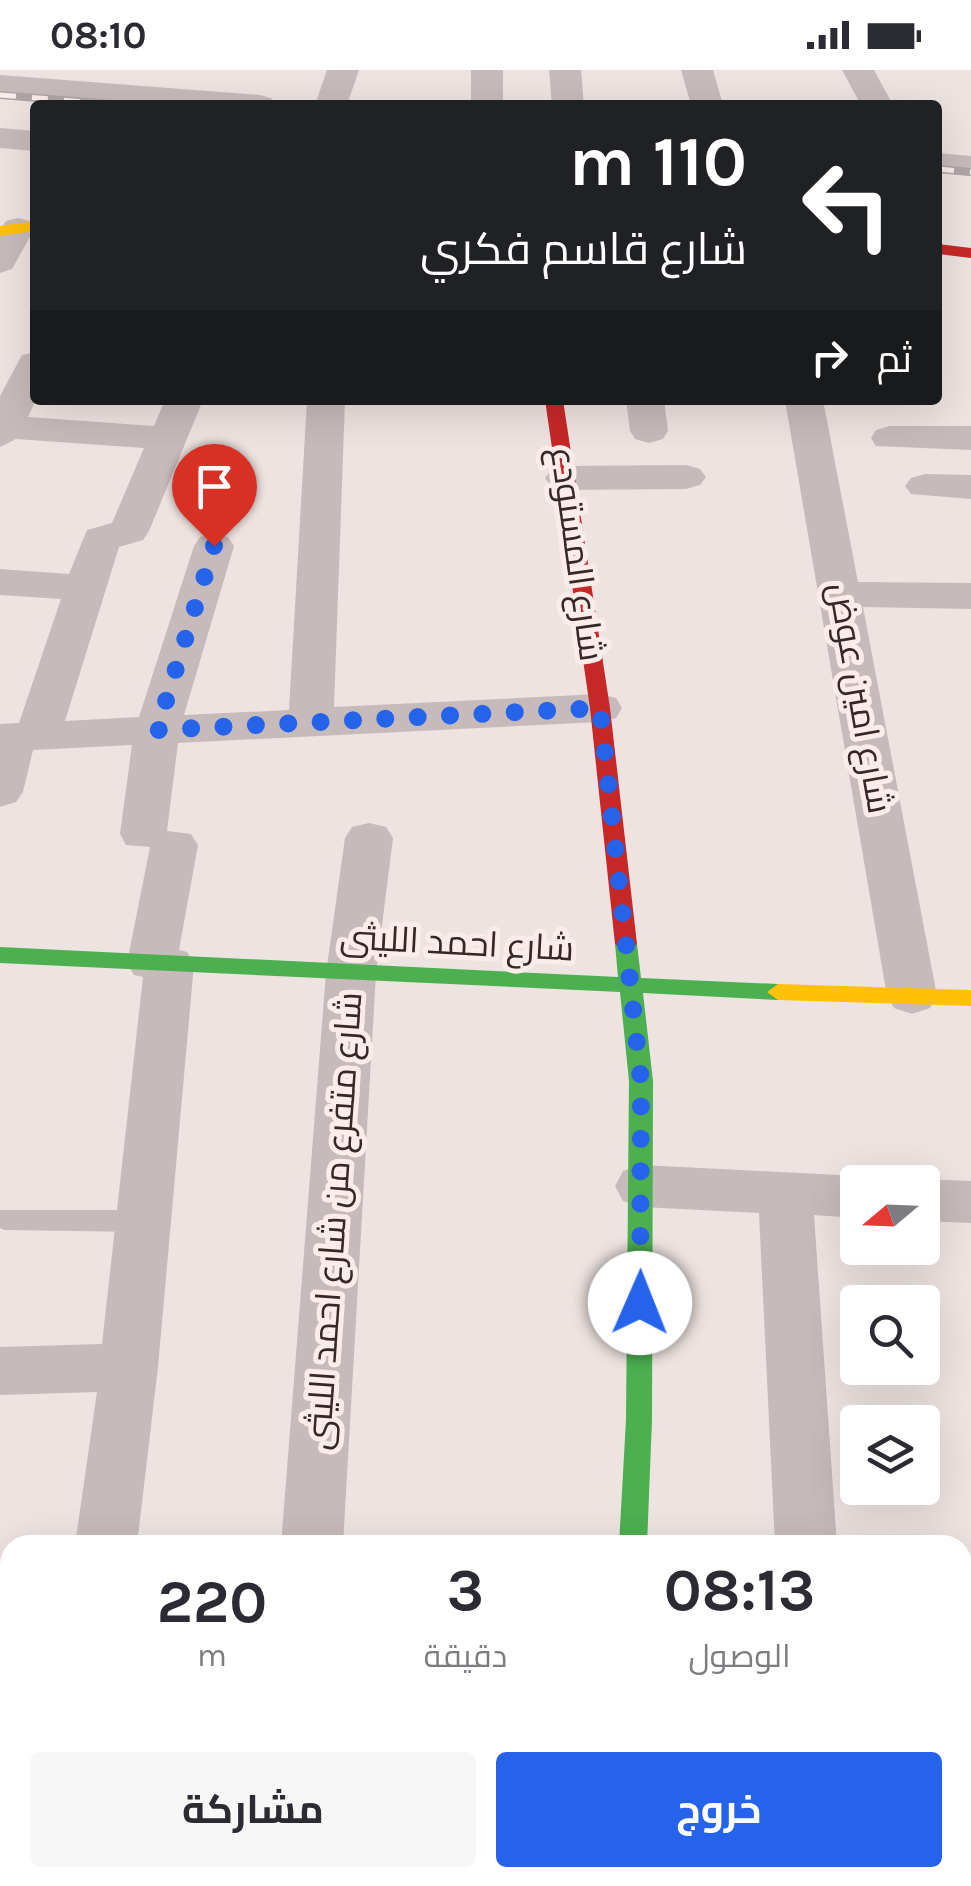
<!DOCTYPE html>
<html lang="ar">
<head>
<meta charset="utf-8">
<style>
	:root { --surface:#fff; --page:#f7f7f7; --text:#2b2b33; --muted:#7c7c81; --accent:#2563eb }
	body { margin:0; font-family:Karla,Cairo,sans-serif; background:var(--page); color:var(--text); direction:rtl; height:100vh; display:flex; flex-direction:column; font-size:38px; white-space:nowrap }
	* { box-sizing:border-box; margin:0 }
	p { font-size:32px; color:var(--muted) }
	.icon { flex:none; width:55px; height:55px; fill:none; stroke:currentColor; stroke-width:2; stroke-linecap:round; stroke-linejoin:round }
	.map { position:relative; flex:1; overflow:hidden; direction:ltr }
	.details { position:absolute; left:0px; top:1465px; width:972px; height:352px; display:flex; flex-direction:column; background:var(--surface); border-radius:30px 30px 0 0; box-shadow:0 10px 40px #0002; direction:rtl }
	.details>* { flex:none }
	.guide { position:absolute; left:30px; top:30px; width:912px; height:305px; border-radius:10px; box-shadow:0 10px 40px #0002; direction:rtl; background:#202124; color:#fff; overflow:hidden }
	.needle { width:65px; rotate:251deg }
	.tools { position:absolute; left:840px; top:1095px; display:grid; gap:20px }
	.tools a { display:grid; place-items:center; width:100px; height:100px; border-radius:10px; background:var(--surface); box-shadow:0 10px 40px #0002; font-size:50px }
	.pin { position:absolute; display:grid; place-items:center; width:85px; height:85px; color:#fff; margin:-102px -42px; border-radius:50% 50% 50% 0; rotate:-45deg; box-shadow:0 0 10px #0007 }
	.pin .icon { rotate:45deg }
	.me { position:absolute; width:110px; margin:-55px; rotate:1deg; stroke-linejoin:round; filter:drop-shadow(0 0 8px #0008) }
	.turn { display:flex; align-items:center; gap:35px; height:210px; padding:0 30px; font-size:45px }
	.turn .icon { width:130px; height:130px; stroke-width:2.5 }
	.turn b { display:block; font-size:70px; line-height:85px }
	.then { display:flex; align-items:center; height:95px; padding:0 30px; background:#0003; gap:20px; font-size:38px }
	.eta { display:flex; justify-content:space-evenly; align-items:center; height:170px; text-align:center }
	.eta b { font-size:60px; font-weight:700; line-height:70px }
	.cta { display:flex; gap:20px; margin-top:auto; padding:20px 30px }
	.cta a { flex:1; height:115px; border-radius:10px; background:var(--accent); color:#fff; font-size:40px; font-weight:700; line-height:115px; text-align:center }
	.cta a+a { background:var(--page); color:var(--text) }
	.status { display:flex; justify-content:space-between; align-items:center; height:70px; padding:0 50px; background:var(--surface); direction:ltr }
	.status svg { height:28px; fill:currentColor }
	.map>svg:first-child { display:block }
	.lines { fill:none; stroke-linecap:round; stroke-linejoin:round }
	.lane { fill:#c6bbba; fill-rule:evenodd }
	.street { fill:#c6bbba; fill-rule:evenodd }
	.fast { fill:#4caf50; fill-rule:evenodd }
	.slow { fill:#ffc107; fill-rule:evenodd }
	.jam { fill:#c62828; fill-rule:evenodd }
	.rail-casing { stroke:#aea5a4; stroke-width:8 }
	.rail { stroke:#faece8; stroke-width:5; stroke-dasharray:16; stroke-linecap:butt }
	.route { stroke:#2563eb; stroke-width:18; stroke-dasharray:0 32.4 }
	.labels { text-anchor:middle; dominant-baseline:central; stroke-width:10; stroke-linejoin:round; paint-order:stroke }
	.street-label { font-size:35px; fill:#372828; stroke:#faece8 }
</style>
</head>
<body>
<div class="status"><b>08:10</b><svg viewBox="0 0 49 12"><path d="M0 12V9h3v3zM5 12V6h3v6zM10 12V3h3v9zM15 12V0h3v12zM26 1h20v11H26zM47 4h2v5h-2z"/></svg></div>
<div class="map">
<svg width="971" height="1816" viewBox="0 0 971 1816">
	<rect width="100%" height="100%" fill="#ede3e0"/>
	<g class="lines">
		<path class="lane" d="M0 1140H144L154 1144 158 1151 154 1158 144 1162 4 1160 0 1158Z"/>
		<path class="street" d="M327 0H359L347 35H315Z
			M471 0H503V35H471Z
			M549 0H581L584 35H552Z
			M681 0H713L723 35H691Z
			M842 0H874L893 35H861Z
			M0 5 260 25 271 28 276 35H143L0 23Z
			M0 58 35 61V81L0 78Z
			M938 83 971 86V106L938 103Z
			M18 148 30 151 35 158 12 199 0 203V160L6 151Z
			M35 282 36 330 28 347 154 356 165 330H203L149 461 143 470 119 477 65 651 139 647 194 476 200 467 214 464 228 467 234 476 184 645 289 640 307 330H345L334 637 600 624 616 628 622 638 616 648 600 652 178 673 167 761 191 764 198 775 179 880 187 882 194 894 158 1297 137 1475H75L97 1322 0 1325V1277L102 1274 143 907 134 905 127 893 150 777 126 775 120 764 132 675 33 680 23 722 16 732 0 737V654L19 653 61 529 0 525V499L69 504 87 460 112 453 144 378 16 369 0 377V326L22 285Z
			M626 330H664L668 361 663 369 649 373 635 369 630 361Z
			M785 330H823L858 512 971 513V539L863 537 937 926 930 938 912 944 894 938 887 926Z
			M890 356H971V380L876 376 871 368 876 360Z
			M686 395 700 399 706 407 700 415 686 419 565 420 551 416 545 408 551 400 565 396Z
			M925 404 971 405V429L911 424 905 416 911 408Z
			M369 753 386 757 393 768 376 903 343 1475H281L326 903 345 768 352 757Z
			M642 1095 858 1106 877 1112H858V1148L814 1145 837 1475H775L759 1143 642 1137 623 1131 615 1116 623 1101Z
			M922 1109 971 1111V1153L922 1151V1112H912Z
			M0 1495H10V1549H0Z
			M962 1674H971V1736H962Z
			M24 1808H92L91 1816H23Z
			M586 1808H654V1816H586Z
			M791 1808H859V1816H791Z"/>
		<path class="fast" d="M626 866 637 874 641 908 778 914 789 922 778 930 643 923 653 1011 652 1350 647 1475H619L626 1350 629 1011 620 922 0 893V877L618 907 615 874Z"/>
		<path class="slow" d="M35 151V161L0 166V156Z
			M778 914 971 920V936L778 930 767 922Z"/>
		<path class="jam" d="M938 174 971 178V188L938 184Z
			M545 330H563L610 638 637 874 626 882 615 874 590 638Z"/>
		<g class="rail-casing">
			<path id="rail" d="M0 25 124 35
				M938 99 971 102"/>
		</g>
		<use href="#rail" class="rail"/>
	</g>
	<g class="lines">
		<path class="route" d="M214 476 157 660 600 638 641 1011 640 1233"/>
	</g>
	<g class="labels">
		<g class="street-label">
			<text transform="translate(577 484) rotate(82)">شارع المستودع</text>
			<text transform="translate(860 628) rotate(80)">شارع امين عوض</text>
			<text transform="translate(457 873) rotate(3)">شارع احمد الليثى</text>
			<text transform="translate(334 1151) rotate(-86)">شارع متفرع من شارع احمد الليثى</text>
		</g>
	</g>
</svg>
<div class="tools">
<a><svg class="needle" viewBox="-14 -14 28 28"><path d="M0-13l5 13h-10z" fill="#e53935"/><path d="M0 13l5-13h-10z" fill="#7c7c81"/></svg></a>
<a><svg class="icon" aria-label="search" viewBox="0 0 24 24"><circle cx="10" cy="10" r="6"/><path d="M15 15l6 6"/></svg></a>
<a><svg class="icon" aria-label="layers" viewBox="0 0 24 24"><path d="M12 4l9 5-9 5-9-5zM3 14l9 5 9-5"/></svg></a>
</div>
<div class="pin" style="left:214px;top:476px;background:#d93025"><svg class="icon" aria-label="arrive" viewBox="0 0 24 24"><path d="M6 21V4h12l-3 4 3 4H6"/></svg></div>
<svg class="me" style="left:640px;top:1233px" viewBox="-20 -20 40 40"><circle r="19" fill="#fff"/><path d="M0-13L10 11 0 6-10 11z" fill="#2563eb"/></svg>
<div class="guide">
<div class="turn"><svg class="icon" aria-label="left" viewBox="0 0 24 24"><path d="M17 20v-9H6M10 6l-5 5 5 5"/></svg><div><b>110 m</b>شارع قاسم فكري</div></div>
<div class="then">ثم<svg class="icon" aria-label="right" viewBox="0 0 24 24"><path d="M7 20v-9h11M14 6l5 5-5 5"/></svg></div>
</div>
<section class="details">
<div class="eta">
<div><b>08:13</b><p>الوصول</p></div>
<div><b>3</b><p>دقيقة</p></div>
<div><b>220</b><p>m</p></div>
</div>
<div class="cta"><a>خروج</a><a>مشاركة</a></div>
</section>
</div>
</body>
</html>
